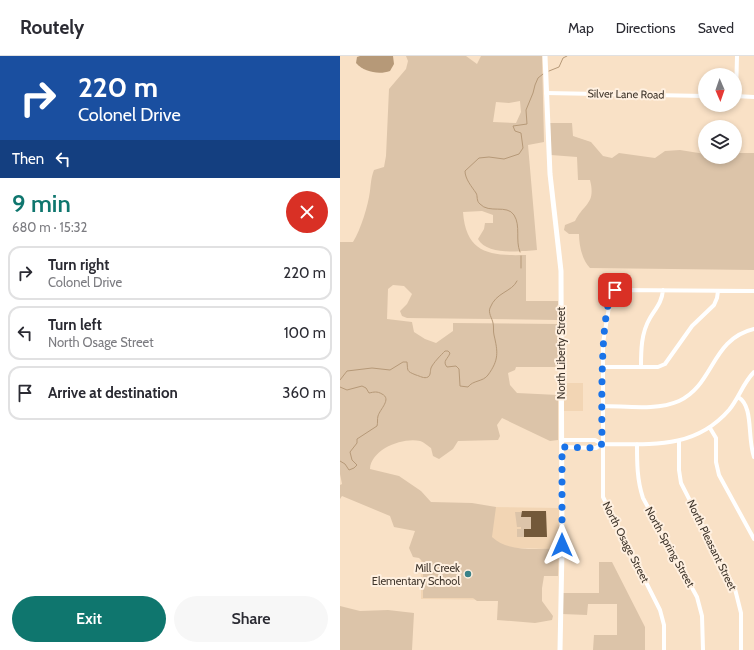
<!DOCTYPE html>
<html lang="en">
<head>
<meta charset="utf-8">
<style>
	:root { --surface:#fff; --page:#f7f7f7; --text:#2b2b33; --muted:#7c7c81; --line:#e1e1e2; --accent:#0f766e }
	body { margin:0; font-family:Cabin,sans-serif; background:var(--page); color:var(--text); height:100vh; display:flex; flex-direction:column; font-size:15px; white-space:nowrap }
	* { box-sizing:border-box; margin:0 }
	p { font-size:13px; color:var(--muted) }
	.icon { flex:none; width:22px; height:22px; fill:none; stroke:currentColor; stroke-width:2; stroke-linecap:round; stroke-linejoin:round }
	.map { position:relative; flex:1; overflow:hidden }
	.panel { display:flex; flex-direction:column; background:var(--surface); width:340px }
	.panel>* { flex:none }
	.top-card { background:#1a4fa0; color:#fff; overflow:hidden }
	.needle { width:26px; rotate:178deg }
	.buttons { position:absolute; left:358px; top:12px; display:grid; gap:8px }
	.buttons a { display:grid; place-items:center; width:44px; height:44px; border-radius:50%; background:var(--surface); box-shadow:0 2px 6px #0003; font-size:20px }
	.pin { position:absolute; display:grid; place-items:center; width:34px; height:34px; color:#fff; margin:-17px; border-radius:8px; box-shadow:0 2px 6px #0006 }
	.me { position:absolute; width:44px; margin:-22px; rotate:0deg; stroke-linejoin:round; filter:drop-shadow(0 0 3px #0008) }
	.turn { display:flex; align-items:center; gap:14px; height:84px; padding:0 12px; font-size:18px }
	.turn .icon { width:52px; height:52px; stroke-width:2.5 }
	.turn b { display:block; font-size:28px; line-height:34px }
	.then { display:flex; align-items:center; height:38px; padding:0 12px; background:#0003; gap:8px; font-size:15px }
	.round { display:grid; place-items:center; flex:none; width:42px; height:42px; border-radius:21px; background:var(--page) }
	.overview { display:flex; align-items:center; justify-content:space-between; height:68px; padding:0 12px }
	h1 { font-size:24px; font-weight:600; line-height:30px; color:var(--accent) }
	.button { display:flex; gap:8px; margin-top:auto; padding:8px 12px }
	.button a { flex:1; height:46px; border-radius:24px; background:var(--accent); color:#fff; font-size:16px; font-weight:600; line-height:46px; text-align:center }
	.button a+a { background:var(--page); color:var(--text) }
	ul { padding:0; list-style:none }
	li { display:flex; align-items:center; gap:12px; height:54px; margin:0 8px 6px; padding:0 4px; border:2px solid var(--line); border-radius:12px }
	li div { flex:1 }
	li b { display:block; font-size:15px }
	li em { font-style:normal }
	header { display:flex; align-items:center; gap:24px; box-sizing:border-box; height:56px; padding:0 20px; background:var(--surface); border-bottom:1px solid var(--line) }
	header strong { font-size:19px }
	nav { display:flex; gap:22px; margin-inline-start:auto; font-size:14px }
	main { display:flex; flex:1; min-height:0 }
	.map>svg:first-child { display:block }
	.built { fill:#f2d5b4 }
	.green { fill:#dcc4a9; fill-rule:evenodd }
	.water { fill:#b69978 }
	.lines { fill:none; stroke-linecap:round; stroke-linejoin:round }
	.stream { stroke:#b69978; stroke-width:1 }
	.building { fill:#73593a }
	.minor { stroke:#fff; stroke-width:4 }
	.major { stroke:#fff; stroke-width:5 }
	.route { stroke:#1a73e8; stroke-width:7; stroke-dasharray:0 12.6 }
	.poi-dot { fill:#3a8288; stroke:#fff0e0; stroke-width:1.5 }
	.labels { text-anchor:middle; dominant-baseline:central; stroke-width:4; stroke-linejoin:round; paint-order:stroke }
	.street-label { font-size:11px; fill:#3f352b; stroke:#fff0e0 }
	.poi-label { font-size:11px; fill:#3f352b; stroke:#fff0e0; text-anchor:end }
</style>
</head>
<body>
<header>
<strong>Routely</strong>
<nav><a>Map</a><a>Directions</a><a>Saved</a></nav>
</header>
<main>
<section class="panel">
<div class="top-card">
<div class="turn"><svg class="icon" aria-label="right" viewBox="0 0 24 24"><path d="M7 20v-9h11M14 6l5 5-5 5"/></svg><div><b>220 m</b>Colonel Drive</div></div>
<div class="then">Then<svg class="icon" aria-label="left" viewBox="0 0 24 24"><path d="M17 20v-9H6M10 6l-5 5 5 5"/></svg></div>
</div>
<div class="overview"><div><h1>9 min</h1><p>680 m · 15:32</p></div><a class="round" style="background:#d93025;color:#fff"><svg class="icon" aria-label="close" viewBox="0 0 24 24"><path d="M6 6l12 12M18 6L6 18"/></svg></a></div>
<ul>
<li><svg class="icon" aria-label="right" viewBox="0 0 24 24"><path d="M7 20v-9h11M14 6l5 5-5 5"/></svg><div><b>Turn right</b><p>Colonel Drive</p></div><em>220 m</em></li>
<li><svg class="icon" aria-label="left" viewBox="0 0 24 24"><path d="M17 20v-9H6M10 6l-5 5 5 5"/></svg><div><b>Turn left</b><p>North Osage Street</p></div><em>100 m</em></li>
<li><svg class="icon" aria-label="arrive" viewBox="0 0 24 24"><path d="M6 21V4h12l-3 4 3 4H6"/></svg><div><b>Arrive at destination</b></div><em>360 m</em></li>
</ul>
<div class="button"><a>Exit</a><a>Share</a></div>
</section>
<div class="map">
<svg width="414" height="594" viewBox="0 0 414 594">
	<rect width="100%" height="100%" fill="#f9e1c6"/>
	<path class="built" d="M223 327H243V355H223Z
		M81 450 219 452V493L174 492 175 544 81 543Z"/>
	<path class="green" d="M66 0H126L137 8 141 0H202L204 86 188 89 197 194C182 195 147 200 138 183L144 173 145 167H153V159L142 155 123 156C126 198 151 200 186 199V245H218V264L67 262 62 260 60 255 67 248 72 238 64 230 53 229 48 233 47 263 72 266 74 276 85 283 96 287 113 275V267L218 268V311H176L175 314 168 317 170 329 177 337 218 339V384L210 385 162 362 157 369 160 380 158 384 118 385 113 393 99 403 93 400 91 392C88 390 84 386 80 385 63 381 31 393 30 413L59 420 81 435 91 446 132 447 156 451 152 481C169 497 197 492 219 493L218 520H204L202 532V545L213 560 212 564 195 567 157 564 158 545H137L133 542H83V506L79 502 73 501 69 492 75 475 54 471 50 460 2 440 0 443V429L2 428 0 418V186H13C21 173 28 150 30 135 31 127 31 122 34 114L44 111 46 100 49 33 66 13 68 5ZM180 45 181 56 176 67 153 66 156 46 169 47Z
		M210 67H232L233 80 251 86 263 100 272 102 279 97 315 102 325 95 340 94 365 98V101H395V97H414V214L250 212C242 204 239 189 239 178H229L224 174 225 169 235 165C244 147 256 148 250 124H238L237 101 211 99Z
		M175 456H182V461H191V473H184V481H177V473H181V471H177Z
		M259 506H272L305 571V594H253L254 579H277V548H248L247 559 222 558 223 537H259Z
		M0 550 20 555 48 554 74 557 72 594H0Z"/>
	<path class="water" d="M20 0H53L54 8 50 15C39 19 24 16 16 7L17 1Z"/>
	<g class="lines">
		<path class="stream" d="M209 15 219 11 223 2 227 0
			M180 196C175 184 181 170 174 159 167 148 149 158 140 148 136 145 138 140 136 137 132 131 125 123 125 115L139 102 149 101 164 103 179 98 183 92 181 77 175 75 173 70 187 68 186 54 193 37 195 29 198 22 203 18
			M181 200V212
			M0 324 7 315 32 312 50 314 63 306H67C68 315 66 315 76 319 80 320 84 323 88 321 91 319 90 315 91 312 93 307 101 299 105 295H108L110 297C108 303 102 305 107 311L116 310 119 313 120 330 128 331C133 324 143 326 148 319 159 304 158 296 154 279 153 275 154 271 153 267 152 262 148 257 150 252 156 236 172 236 177 225
			M0 331 7 334 22 330 26 332 29 337C34 336 37 335 42 338 52 343 40 353 38 360 37 363 38 367 37 370L17 383V387L10 396 12 404 17 409 14 412 9 414 5 408 0 405"/>
	</g>
	<path class="building" d="M182 455H206L207 481H184V473H191V461H181Z"/>
	<g class="lines">
		<path class="minor" d="M206 37 365 40
			M395 40 414 41
			M396 40 397 0
			M263 311H318L325 308 352 270 374 249 377 242 378 235
			M301 311C301 295 301 277 310 262 316 252 322 246 323 234
			M398 341C414 350 407 381 414 401
			M262 350C286 350 316 355 339 345 374 329 371 283 414 273
			M370 372 376 382V406L379 419 414 483
			M221 384H255L262 388
			M339 386V414L341 427 395 533 401 557V594
			M297 388C297 407 297 424 303 442L357 541 362 560 363 594
			M222 391 256 392 262 388C310 388 354 394 389 354 399 342 403 327 414 316
			M324 594V569L320 554 263 441V287L271 239 277 234 414 235"/>
		<path class="major" d="M205 0 210 118 221 215 222 493 220 594"/>
	</g>
	<g class="lines">
		<path class="route" d="M222 489V391L256 392 262 388C262 364 259 244 275 234"/>
	</g>
	<circle class="poi-dot" cx="128" cy="518" r="4"/>
	<g class="labels">
		<g class="street-label">
			<text transform="translate(286 38) rotate(1)">Silver Lane Road</text>
			<text transform="translate(221 297) rotate(-90)">North Liberty Street</text>
			<text transform="translate(286 486) rotate(63)">North Osage Street</text>
			<text transform="translate(372 489) rotate(64)">North Pleasant Street</text>
			<text transform="translate(330 491) rotate(61)">North Spring Street</text>
		</g>
		<g class="poi-label">
			<text x="120" y="512">Mill Creek<tspan x="120" dy="13">Elementary School</tspan></text>
		</g>
	</g>
</svg>
<div class="buttons">
<a><svg class="needle" viewBox="-14 -14 28 28"><path d="M0-13l5 13h-10z" fill="#e53935"/><path d="M0 13l5-13h-10z" fill="#7c7c81"/></svg></a>
<a><svg class="icon" aria-label="layers" viewBox="0 0 24 24"><path d="M12 4l9 5-9 5-9-5zM3 14l9 5 9-5"/></svg></a>
</div>
<div class="pin" style="left:275px;top:234px;background:#d93025"><svg class="icon" aria-label="arrive" viewBox="0 0 24 24"><path d="M6 21V4h12l-3 4 3 4H6"/></svg></div>
<svg class="me" style="left:222px;top:489px" viewBox="-20 -20 40 40"><path d="M0-17L14 15 0 8-14 15z" fill="#1a73e8" stroke="#fff" stroke-width="4"/></svg>
</div>
</main>
</body>
</html>
